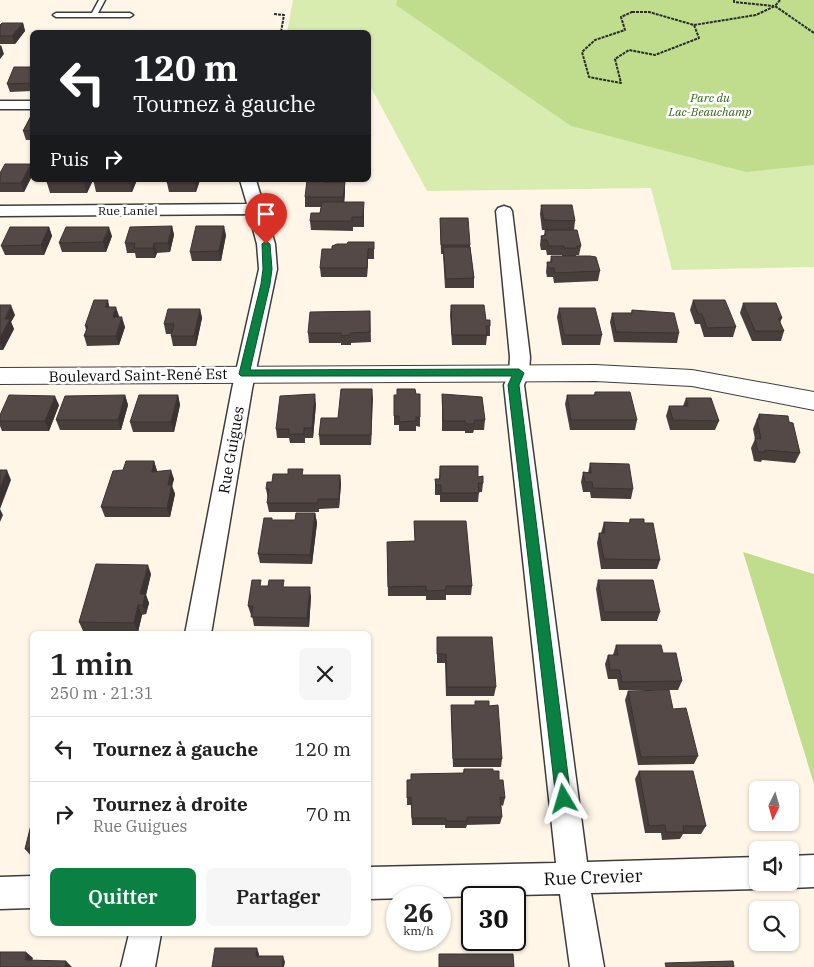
<!DOCTYPE html>
<html lang="fr">
<head>
<meta charset="utf-8">
<style>
	:root { --surface:#fff; --page:#f6f6f6; --text:#222; --muted:#767676; --line:#e0e0e0; --accent:#0b8043 }
	body { margin:0; font-family:"IBM Plex Serif",serif; background:var(--page); color:var(--text); height:100vh; display:flex; flex-direction:column; font-size:19px; white-space:nowrap }
	* { box-sizing:border-box; margin:0 }
	p { font-size:16px; color:var(--muted) }
	.icon { flex:none; width:28px; height:28px; fill:none; stroke:currentColor; stroke-width:2; stroke-linecap:round; stroke-linejoin:round }
	.map { position:relative; flex:1; overflow:hidden }
	.panel { position:absolute; left:30px; top:631px; width:341px; height:305px; display:flex; flex-direction:column; background:var(--surface); border-radius:8px; box-shadow:0 1px 4px #0004 }
	.panel>* { flex:none }
	.guide { position:absolute; left:30px; top:30px; width:341px; height:152px; border-radius:8px; box-shadow:0 1px 4px #0004; background:#202124; color:#fff; overflow:hidden }
	.needle { width:32px; rotate:185deg }
	.buttons { position:absolute; left:749px; top:781px; display:grid; gap:10px }
	.buttons a { display:grid; place-items:center; width:50px; height:50px; border-radius:8px; background:var(--surface); box-shadow:0 1px 4px #0004; font-size:25px }
	.speed { position:absolute; left:386px; top:886px; display:flex; gap:10px; font-size:25px; font-weight:700; text-align:center }
	.speed>* { display:grid; place-content:center; width:65px; height:65px; border-radius:50%; background:var(--surface); box-shadow:0 1px 4px #0004; line-height:1 }
	.speed small { font-size:12px; font-weight:400 }
	.speed .limit { border:2px solid #111; border-radius:8px; background:#fff; color:#111 }
	.pin { position:absolute; display:grid; place-items:center; width:42px; height:42px; color:#fff; margin:-51px -21px; border-radius:50% 50% 50% 0; rotate:-45deg; box-shadow:0 0 5px #0007 }
	.pin .icon { rotate:45deg }
	.me { position:absolute; width:55px; margin:-28px; rotate:353deg; stroke-linejoin:round; filter:drop-shadow(0 0 4px #0008) }
	.turn { display:flex; align-items:center; gap:18px; height:105px; padding:0 20px; font-size:22px }
	.turn .icon { width:65px; height:65px; stroke-width:2.5 }
	.turn b { display:block; font-size:35px; line-height:42px }
	.then { display:flex; align-items:center; height:48px; padding:0 20px; background:#0003; gap:10px; font-size:19px }
	.round { display:grid; place-items:center; flex:none; width:52px; height:52px; border-radius:8px; background:var(--page) }
	.summary { display:flex; align-items:center; justify-content:space-between; height:85px; padding:0 20px }
	h1 { font-size:30px; font-weight:600; line-height:38px }
	.action { display:flex; gap:10px; margin-top:auto; padding:10px 20px }
	.action a { flex:1; height:58px; border-radius:8px; background:var(--accent); color:#fff; font-size:20px; font-weight:600; line-height:58px; text-align:center }
	.action a+a { background:var(--page); color:var(--text) }
	ul { padding:0; list-style:none }
	li { display:flex; align-items:center; gap:15px; height:65px; padding:0 20px; border-top:1px solid var(--line) }
	li div { flex:1 }
	li b { display:block; font-size:19px }
	li em { font-style:normal }
	.map>svg:first-child { display:block }
	.green { fill:#d9ecaf }
	.forest { fill:#bfdd8d }
	.lines { fill:none; stroke-linecap:round; stroke-linejoin:round }
	.service-casing { stroke:#3d3d3d; stroke-width:3 }
	.minor-casing { stroke:#3d3d3d; stroke-width:3 }
	.tertiary-casing { stroke:#3d3d3d; stroke-width:2 }
	.path { stroke:#2c2c2c; stroke-width:2; stroke-dasharray:3 1; stroke-linecap:butt }
	.service { fill:#fff; fill-rule:evenodd }
	.minor { fill:#fff; fill-rule:evenodd }
	.tertiary { fill:#fff; fill-rule:evenodd }
	.wall { fill:#483f3c }
	.shaded-wall { fill:#3b3331 }
	.building { fill:#544946; stroke:#3b3331 }
	.route { fill:#0b8043; stroke:#07532c }
	.labels { text-anchor:middle; dominant-baseline:central; stroke-width:5; stroke-linejoin:round; paint-order:stroke }
	.far-park-label { font-size:12px; font-style:italic; fill:#356517; stroke:#fff }
	.far-street-label { font-size:12px; fill:#0a0a0a; stroke:#fff }
	.street-label { font-size:15px; fill:#0a0a0a; stroke:#fff }
	.near-street-label { font-size:18px; fill:#0a0a0a; stroke:#fff }
</style>
</head>
<body>
<div class="map">
<svg width="814" height="967" viewBox="0 0 814 967">
	<rect width="100%" height="100%" fill="#fff6e8"/>
	<path class="green" d="M293 0H814V267L672 270 651 188 427 191 369 84V32H287Z"/>
	<path class="forest" d="M397 0H814V165L746 172 571 126 396 5Z
		M743 552 814 574V784Z"/>
	<g class="lines">
		<g class="service-casing">
			<path id="service" d="M99 0H105L98 13H130L133 15 130 17H56L53 15 56 13H92Z"/>
		</g>
		<g class="minor-casing">
			<path id="minor" d="M0 101H32V109H0Z
				M240 180H256L275 244 277 269 252 389 211 634H185L232 389 259 269 257 244 249 214 0 216V206L247 204Z
				M504 206 510 208 512 211 530 357 529 373 524 385 587 862 758 857V882H770L758 889 591 893 604 967H570L560 894 369 899V867L556 863 504 385 509 373 510 357 496 211 498 208Z
				M814 855V887L790 888 779 883 790 882V856Z
				M32 876V908L0 909V877Z
				M129 934H161L155 967H121Z"/>
		</g>
		<g class="tertiary-casing">
			<path id="tertiary" d="M595 365 692 370 814 392V410L692 386 595 381 0 384V368Z"/>
		</g>
		<path class="path" d="M734 0V2L774 6
			M780 0 775 6 814 33
			M632 12H649L694 25 699 38 655 55 629 50 615 59 621 83 589 77 582 52 595 40 625 30 621 17Z
			M274 14 284 15 281 32
			M694 25 756 15 775 6"/>
		<use href="#service" class="service"/>
		<use href="#minor" class="minor"/>
		<use href="#tertiary" class="tertiary"/>
	</g>
	<path class="wall" d="M23 23 25 31 15 44H0V25Z
		M32 67V91L10 92 7 84Z
		M32 114V140H26L23 131Z
		M32 169V176L24 192H0V173Z
		M49 180H93L87 193H50L47 183Z
		M137 180 132 192H96L94 183Z
		M168 180H200L196 192H169L167 183Z
		M325 182H345V191L344 202 364 211V227H353V231L311 230 310 221 320 213 321 207H305V197Z
		M541 205 575 221 574 230 581 246 579 255H576V256L600 271 598 281 554 283 553 277H547L546 272 547 262H550L551 256H562V255H547L546 250H541L540 245 541 236 544 235 545 230H559H542L540 214Z
		M440 218 470 245 474 278V288H445L443 254H441Z
		M172 226 174 235 170 252 157 253 155 258H136L135 253H127L125 243Z
		M49 227 52 236 44 255H5L1 246Z
		M226 235 221 261H192L190 252Z
		M112 236 106 252H62L59 243Z
		M374 242V259H368L367 277H321L320 268 347 244Z
		M693 300 736 327 733 337H704L700 324H695L690 310Z
		M743 303 782 318 780 323 784 331 781 341H752L740 313Z
		M0 305 15 315 11 322 14 329 3 350H0Z
		M451 305 486 320 490 326V336H487L486 345H452L450 315Z
		M110 307 119 316 125 327 119 345 87 346 84 336 86 330 85 326Z
		M559 308 602 335 600 345H562L557 317Z
		M200 309 202 318 196 346H173L171 336 172 334H166L164 324Z
		M632 310 679 333 677 343 614 342 610 322 612 313H631Z
		M370 311 371 342 351 343V345H341V343H309L308 333Z
		M372 389 371 445H320L319 435Z
		M595 392 637 420 635 430H570L565 404 567 395H594Z
		M416 394 420 417V427L416 426V431H399V425H394V395Z
		M442 394 485 420 484 430H474L473 433H465V431H442Z
		M125 395 128 405 121 430H60L56 420Z
		M178 395 180 405 174 432H133L130 422Z
		M686 398 719 421 715 430H670L666 416 669 406H683Z
		M316 404 313 438H305V443H290L289 438H277L276 429Z
		M59 405 49 431H2L0 426V415Z
		M759 414 789 422 800 453 795 463 762 460 761 462 754 461 751 448 755 439 753 429Z
		M154 461 157 471 174 479 172 486 175 494 170 517H105L101 507 123 470Z
		M590 463 633 489 631 499 591 498 590 492H583L581 482 583 472 588 473Z
		M440 466 483 483 482 492H479L478 502H440V495H435V479H439Z
		M303 475H340L341 484 339 508 319 509V512H269L267 503 268 499 266 489 272 482Z
		M315 513 317 523 312 564 260 563 258 554 273 520H295Z
		M630 519 644 523 660 560 657 569H601L597 543 599 533H601L604 522 629 523Z
		M414 521 472 586 471 595H446V600H426V596H388L387 542 415 541Z
		M151 574 146 595 149 603 146 614 142 615 138 632 83 631 79 622Z
		M598 580 660 612 657 621H601L596 589Z
		M262 586 285 587 311 596 309 627 254 626 252 615H251L248 606Z
		M437 637 496 687 494 696H446L445 663H437Z
		M616 645 663 653 682 681 678 690H619L617 679H608L605 664 608 655H613Z
		M628 691 673 709 698 756 694 764 638 765 625 700Z
		M475 701 489 706 502 759 501 767H453L451 714V705H475Z
		M464 769 493 771 499 780 505 798 503 806 501 805 502 817 500 824 467 825 466 828H445V825H412L411 805H407V780L463 773Z
		M639 771 706 826 701 834H683L680 839 662 840 661 833H645L635 779Z
		M32 821V856H31L25 849Z"/>
	<path class="shaded-wall" d="M23 23 25 31 15 44 12 36Z
		M1 45 4 54 0 59V46Z
		M31 164 32 169V176L24 192 21 183Z
		M86 180H93L87 193 84 183Z
		M131 180H137L132 192 130 183Z
		M195 180H200L196 192 195 183Z
		M345 182V191L344 207 343 197Z
		M364 202V227L363 217Z
		M172 226 174 235 170 252 168 243Z
		M224 226 226 235 221 261 219 251Z
		M49 227 52 236 44 255 41 245Z
		M109 227 112 236 106 252 103 242Z
		M154 243 157 253 155 258 153 248Z
		M368 249V259L367 277V268Z
		M108 300 110 310 105 307Z
		M11 305 15 315 11 322 14 329 3 350 0 343V338L5 319Z
		M116 307 119 316 115 327 113 317Z
		M200 309 202 318 196 346 194 336Z
		M122 317 125 327 119 345 116 336Z
		M372 389 373 399 371 445V435Z
		M315 394 316 404 313 438 312 428Z
		M125 395 128 405 121 430 118 420Z
		M178 395 180 405 174 432 171 422Z
		M55 396 59 405 49 431 45 421Z
		M154 461 157 471 155 481 152 472Z
		M7 470 11 480 0 509 3 515 0 522V488Z
		M171 470 174 479 172 486 175 494 170 517 167 508 168 485Z
		M340 475 341 484 339 508V499Z
		M315 513 317 523 312 564 310 555Z
		M148 565 151 574 146 595 149 603 146 614 143 605 140 594Z
		M310 587 311 596 309 627 307 618Z
		M138 605 142 615 138 632 134 623Z
		M257 948 259 954 258 962 256 956Z
		M26 952 33 958 31 966 25 960Z
		M283 956 285 962 284 967H282Z
		M66 961 72 967H65Z"/>
	<path class="building" d="M2 23H23L12 36H0V25Z
		M14 67H32V83L7 84Z
		M32 114V130L23 131Z
		M5 164H31L21 183H0V173Z
		M49 180H86L84 183H47Z
		M95 180H131L130 183H94Z
		M168 180H195V183H167Z
		M307 180H325L324 182H345L343 197H305Z
		M322 202H364L363 217H352V221H310L311 213H320Z
		M541 205H572L575 221 544 220Z
		M440 218H468L470 245H441Z
		M172 226 168 243H154L153 248H134L135 243H125L130 227Z
		M196 226H224L219 251 190 252Z
		M10 227H49L41 245 1 246Z
		M66 227H109L103 242 59 243Z
		M545 230H577L581 246H577V248H564V246H549L547 240H542L541 236 546 235Z
		M348 242H374V249H368L367 268H320L322 249H332V246L337 244H347Z
		M443 247H470L474 278 446 279Z
		M551 256H590L596 257 600 271 555 273 554 268H548L547 262H552Z
		M94 300H108L105 307H116L113 317H122L116 336H84L88 326H85Z
		M693 300H725L736 327 707 328 702 314H698Z
		M743 303H776L782 318H778L784 331H755Z
		M0 305H11L5 319H10L0 338Z
		M451 305H484L486 320H490V326H486L487 335H452Z
		M559 308H595L602 335H564Z
		M168 309H200L194 336H171L174 324H164Z
		M632 310 674 313 679 333 616 332 612 313H632Z
		M370 311V332L350 333V335L341 336V333H308L310 312Z
		M341 389H372L371 435H319L321 418H338Z
		M397 389H415L416 394H420V417H416V421L399 422V416H394V395H397Z
		M595 392H630L637 420H571L567 395H595Z
		M315 394 312 428H304V434H289V429H276L280 396Z
		M442 394 482 397 485 420H474V424H466L465 421H443Z
		M9 395 55 396 45 421H0V415Z
		M125 395 118 420H56L65 396Z
		M139 395H178L171 422H130Z
		M686 398H711L719 421 673 420 669 406H688Z
		M759 414 788 416 789 422 793 423 800 453 765 450V452H758L755 438 761 439 757 419H760Z
		M126 461H154L152 472 171 470 168 485H172L167 508 101 507 113 471 123 470Z
		M590 463 629 464 633 489 593 488 592 482H585L583 472 591 473Z
		M440 466H478V477L483 476V483H478L479 493H441V485H436L435 479H440Z
		M288 469H303L302 475H340L339 499H318V503H267L269 489H266L267 482H272L273 474H288Z
		M0 470H7L0 488Z
		M296 513H315L310 555 258 554 264 518H272V520H295Z
		M630 519H644V523H653L660 560 604 559 599 533H605L604 522 630 523Z
		M414 521H466L472 586H446V590L426 591V586L388 587 387 542 415 541Z
		M96 564 148 565 140 594H145L143 605H138L134 623 79 622Z
		M252 580H261L260 586H268L269 580H284L283 587H310L307 618 251 617 253 606H248Z
		M598 580H653L660 612H604Z
		M437 637H492L496 687H447L446 654H437Z
		M616 645H661L663 653H676L682 681 622 682 620 670H610L608 655H618Z
		M669 690 673 709 686 708 698 756 641 757 628 691Z
		M475 701H489V706L498 705 502 759H453L451 705H475Z
		M464 769H493V771H499V780H503L505 798 500 797 502 817H467V821H446V818H412L411 797 407 798V780H411V774L464 773Z
		M639 771H693L706 826H683L684 832H666L665 825 649 826Z
		M32 821V849H25Z
		M215 948H257L256 956H283L282 967H212Z
		M0 952H26L25 960 66 961 65 967H0Z
		M439 954H513L514 967H439Z
		M733 961 734 967H666L665 963Z"/>
	<path class="route" d="M266 241 270 244 272 269 270 284 250 370 519 369 524 373 519 385 571 799 569 804 564 806 558 804 556 799 508 385 512 376H241L239 374 261 284 263 269 262 244Z"/>
	<g class="labels">
		<g class="far-park-label">
			<text x="710" y="97">Parc du<tspan x="710" dy="14">Lac-Beauchamp</tspan></text>
		</g>
		<g class="far-street-label">
			<text x="128" y="210">Rue Laniel</text>
		</g>
		<g class="street-label">
			<text transform="translate(138 375) rotate(-1)">Boulevard Saint-René Est</text>
			<text transform="translate(231 450) rotate(-80)">Rue Guigues</text>
		</g>
		<g class="near-street-label">
			<text transform="translate(593 877) rotate(-2)">Rue Crevier</text>
		</g>
	</g>
</svg>
<div class="buttons">
<a><svg class="needle" viewBox="-14 -14 28 28"><path d="M0-13l5 13h-10z" fill="#e53935"/><path d="M0 13l5-13h-10z" fill="#767676"/></svg></a>
<a><svg class="icon" aria-label="sound" viewBox="0 0 24 24"><path d="M4 9h4l5-4v14l-5-4H4zM17 9q2 3 0 6"/></svg></a>
<a><svg class="icon" aria-label="search" viewBox="0 0 24 24"><circle cx="10" cy="10" r="6"/><path d="M15 15l6 6"/></svg></a>
</div>
<div class="speed"><div>26<small>km/h</small></div><div class="limit">30</div></div>
<div class="pin" style="left:266px;top:244px;background:#d93025"><svg class="icon" aria-label="arrive" viewBox="0 0 24 24"><path d="M6 21V4h12l-3 4 3 4H6"/></svg></div>
<svg class="me" style="left:564px;top:799px" viewBox="-20 -20 40 40"><path d="M0-17L14 15 0 8-14 15z" fill="#0b8043" stroke="#fff" stroke-width="4"/></svg>
<div class="guide">
<div class="turn"><svg class="icon" aria-label="left" viewBox="0 0 24 24"><path d="M17 20v-9H6M10 6l-5 5 5 5"/></svg><div><b>120 m</b>Tournez à gauche</div></div>
<div class="then">Puis<svg class="icon" aria-label="right" viewBox="0 0 24 24"><path d="M7 20v-9h11M14 6l5 5-5 5"/></svg></div>
</div>
<section class="panel">
<div class="summary"><div><h1>1 min</h1><p>250 m · 21:31</p></div><a class="round"><svg class="icon" aria-label="close" viewBox="0 0 24 24"><path d="M6 6l12 12M18 6L6 18"/></svg></a></div>
<ul>
<li><svg class="icon" aria-label="left" viewBox="0 0 24 24"><path d="M17 20v-9H6M10 6l-5 5 5 5"/></svg><div><b>Tournez à gauche</b></div><em>120 m</em></li>
<li><svg class="icon" aria-label="right" viewBox="0 0 24 24"><path d="M7 20v-9h11M14 6l5 5-5 5"/></svg><div><b>Tournez à droite</b><p>Rue Guigues</p></div><em>70 m</em></li>
</ul>
<div class="action"><a>Quitter</a><a>Partager</a></div>
</section>
</div>
</body>
</html>
